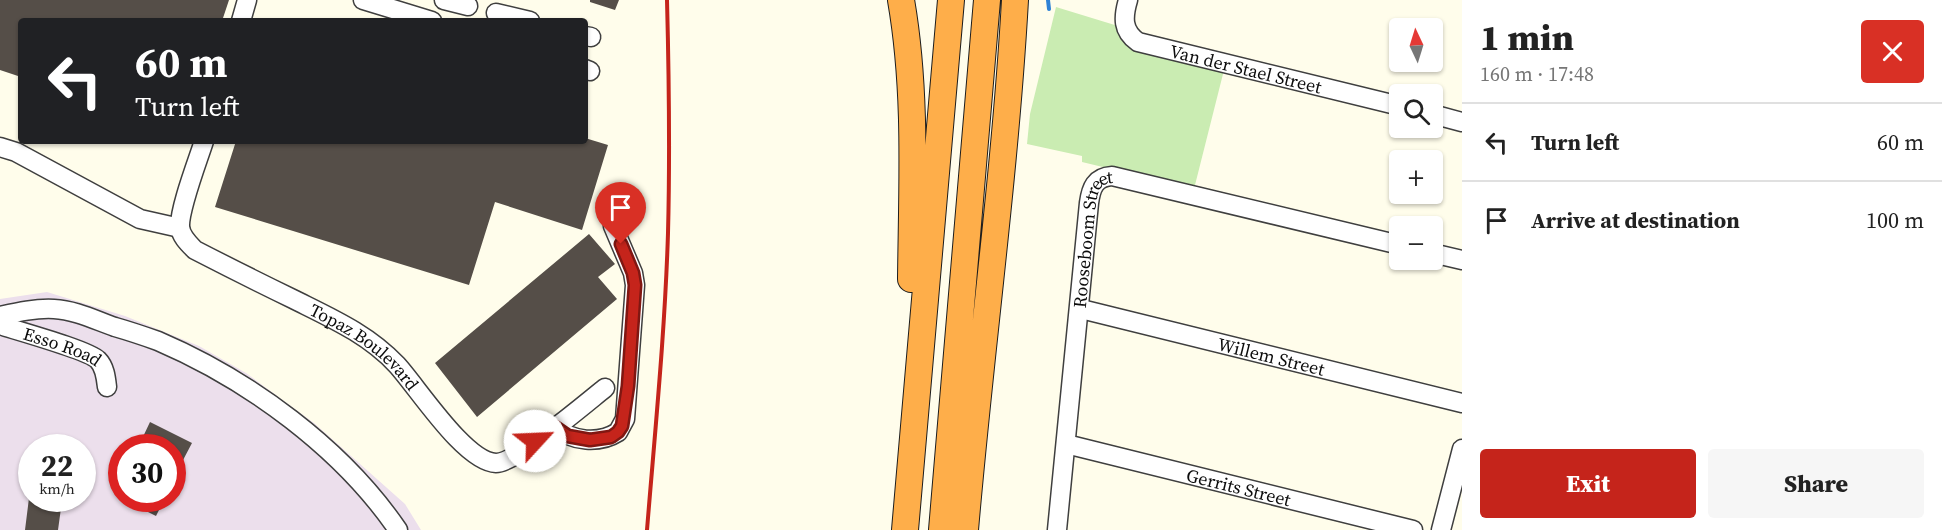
<!DOCTYPE html>
<html lang="en">
<head>
<meta charset="utf-8">
<style>
	:root { --surface:#fff; --page:#f6f6f6; --text:#222; --muted:#767676; --line:#e0e0e0; --accent:#c5241b }
	body { margin:0; font-family:"Source Serif 4",serif; background:var(--page); color:var(--text); height:100vh; display:flex; flex-direction:column; font-size:22px; white-space:nowrap }
	* { box-sizing:border-box; margin:0 }
	p { font-size:20px; color:var(--muted) }
	.icon { flex:none; width:33px; height:33px; fill:none; stroke:currentColor; stroke-width:2; stroke-linecap:round; stroke-linejoin:round }
	.map { position:relative; flex:1; overflow:hidden }
	.sheet { display:flex; flex-direction:column; background:var(--surface); width:480px }
	.sheet>* { flex:none }
	.banner { position:absolute; left:18px; top:18px; width:570px; height:126px; border-radius:6px; box-shadow:0 2px 4px #0004; background:#202124; color:#fff; overflow:hidden }
	.needle { width:39px; rotate:356deg }
	.fabs { position:absolute; left:1389px; top:18px; display:grid; gap:12px }
	.fabs a { display:grid; place-items:center; width:54px; height:54px; border-radius:6px; background:var(--surface); box-shadow:0 2px 4px #0004; font-size:30px }
	.speed { position:absolute; left:18px; top:434px; display:flex; gap:12px; font-size:30px; font-weight:700; text-align:center }
	.speed>* { display:grid; place-content:center; width:78px; height:78px; border-radius:50%; background:var(--surface); box-shadow:0 2px 4px #0004; line-height:1 }
	.speed small { font-size:15px; font-weight:400 }
	.speed .limit { border:9px solid #d22; background:#fff; color:#111 }
	.pin { position:absolute; display:grid; place-items:center; width:51px; height:51px; color:#fff; margin:-62px -26px; border-radius:50% 50% 50% 0; rotate:-45deg; box-shadow:0 0 6px #0007 }
	.pin .icon { rotate:45deg }
	.me { position:absolute; width:66px; margin:-33px; rotate:65deg; stroke-linejoin:round; filter:drop-shadow(0 0 4px #0008) }
	.turn { display:flex; align-items:center; gap:21px; height:126px; padding:0 18px; font-size:27px }
	.turn .icon { width:78px; height:78px; stroke-width:2.5 }
	.turn b { display:block; font-size:42px; line-height:51px }
	.round { display:grid; place-items:center; flex:none; width:63px; height:63px; border-radius:6px; background:var(--page) }
	.overview { display:flex; align-items:center; justify-content:space-between; height:102px; padding:0 18px }
	h1 { font-size:36px; font-weight:800; line-height:45px }
	.action { display:flex; gap:12px; margin-top:auto; padding:12px 18px }
	.action a { flex:1; height:69px; border-radius:6px; background:var(--accent); color:#fff; font-size:24px; font-weight:800; line-height:69px; text-align:center }
	.action a+a { background:var(--page); color:var(--text) }
	ul { padding:0; list-style:none }
	li { display:flex; align-items:center; gap:18px; height:78px; padding:0 18px; border-top:2px solid var(--line) }
	li div { flex:1 }
	li b { display:block; font-size:22px }
	li em { font-style:normal }
	main { display:flex; flex:1; min-height:0 }
	.map>svg:first-child { display:block }
	.industrial { fill:#ecdfec; fill-rule:evenodd }
	.green { fill:#caecb2 }
	.lines { fill:none; stroke-linecap:round; stroke-linejoin:round }
	.stream { stroke:#2e82d6; stroke-width:4 }
	.building { fill:#554e48 }
	.minor-casing { stroke:#3f3f3f; stroke-width:21 }
	.highway-casing { stroke:#1d1d1d; stroke-width:28 }
	.minor { stroke:#fff; stroke-width:18 }
	.highway { stroke:#feae4a; stroke-width:26 }
	.rail { stroke:#c5241b; stroke-width:4 }
	.route-casing { stroke:#801712; stroke-width:15 }
	.route { stroke:#c5241b; stroke-width:10 }
	.labels { text-anchor:middle; dominant-baseline:central; stroke-width:6; stroke-linejoin:round; paint-order:stroke }
	.street-label { font-size:18px; fill:#0c0c0c; stroke:#fff }
</style>
</head>
<body>
<main>
<div class="map">
<svg width="1462" height="530" viewBox="0 0 1462 530">
	<rect width="100%" height="100%" fill="#fffdeb"/>
	<path class="industrial" d="M47 292 125 316 199 346 246 373 314 423 405 504 421 530H0V299ZM32 447H82V498H32ZM122 447H172V498H122Z"/>
	<path class="green" d="M1056 7 1118 26 1224 70 1194 189 1082 162V156L1027 144 1030 114Z"/>
	<g class="lines">
		<path class="stream" d="M1048 0 1049 9"/>
	</g>
	<path class="building" d="M0 0H229L222 21H21V77L0 70Z
		M590 0H619L615 10 590 2Z
		M585 138 608 145 582 230 495 202 469 285 215 207 236 141H585Z
		M589 234 615 264 598 277 617 299 477 417 435 363Z
		M150 422 192 443 172 481V447H154L141 441Z
		M29 498H53L62 501 58 530H25Z
		M120 498H165L156 516Z"/>
	<g class="lines">
		<g class="minor-casing">
			<g id="minor">
				<path d="M363 0 432 21"/>
				<path d="M444 0 468 6"/>
				<path id="s1" d="M1128 0C1123 17 1122 31 1138 42L1400 106"/>
				<path d="M496 13 530 21"/>
				<path d="M241 21 247 0"/>
				<path d="M585 36 591 37"/>
				<path d="M585 69 590 71"/>
				<path d="M1432 114 1462 122"/>
				<path id="s2" d="M204 141C198 160 179 209 180 227 181 237 189 244 195 250 228 267 260 283 293 299 331 318 368 334 397 365 418 388 465 462 496 463 516 463 586 403 605 388"/>
				<path d="M0 147 16 152 140 219 180 228"/>
				<path d="M1432 253 1462 260"/>
				<path id="s3" d="M1081 309 1462 403"/>
				<path d="M0 316C18 312 36 308 54 309 75 310 95 320 115 327 129 331 144 336 158 341 249 380 342 448 398 530"/>
				<path id="s4" d="M0 325C18 331 88 350 98 360 105 367 106 378 107 387"/>
				<path d="M555 427C573 442 599 444 618 432L625 419 635 285 633 273 613 226"/>
				<path id="s5" d="M1066 444 1413 530"/>
				<path id="s6" d="M1057 530 1089 203C1091 188 1095 177 1112 176L1400 245"/>
				<path d="M1441 530 1462 449"/>
			</g>
		</g>
		<g class="highway-casing">
			<path id="highway" d="M901 0C917 92 912 185 911 279
				M905 530 951 0
				M942 530 987 0
				M965 530C980 353 1005 177 1015 0"/>
		</g>
		<use href="#minor" class="minor"/>
		<use href="#highway" class="highway"/>
		<path class="rail" d="M647 530C655 431 665 332 668 233 670 156 669 78 667 0"/>
	</g>
	<g class="lines">
		<g class="route-casing">
			<path id="route" d="M535 441 555 427 568 436 590 440 611 437 618 432 622 426 628 386 635 285 633 273 621 244"/>
		</g>
		<use href="#route" class="route"/>
	</g>
	<g class="labels">
		<g class="street-label">
			<text stroke="none"><textPath href="#s1" startOffset="158">Van der Stael Street</textPath></text>
			<text stroke="none"><textPath href="#s6" startOffset="296">Rooseboom Street</textPath></text>
			<text stroke="none"><textPath href="#s2" startOffset="314">Topaz Boulevard</textPath></text>
			<text stroke="none"><textPath href="#s4" startOffset="66">Esso Road</textPath></text>
			<text stroke="none"><textPath href="#s3" startOffset="196">Willem Street</textPath></text>
			<text stroke="none"><textPath href="#s5" startOffset="178">Gerrits Street</textPath></text>
		</g>
	</g>
</svg>
<div class="fabs">
<a><svg class="needle" viewBox="-14 -14 28 28"><path d="M0-13l5 13h-10z" fill="#e53935"/><path d="M0 13l5-13h-10z" fill="#767676"/></svg></a>
<a><svg class="icon" aria-label="search" viewBox="0 0 24 24"><circle cx="10" cy="10" r="6"/><path d="M15 15l6 6"/></svg></a>
<a>+</a>
<a>−</a>
</div>
<div class="speed"><div>22<small>km/h</small></div><div class="limit">30</div></div>
<div class="pin" style="left:621px;top:244px;background:#d93025"><svg class="icon" aria-label="arrive" viewBox="0 0 24 24"><path d="M6 21V4h12l-3 4 3 4H6"/></svg></div>
<svg class="me" style="left:535px;top:441px" viewBox="-20 -20 40 40"><circle r="19" fill="#fff"/><path d="M0-13L10 11 0 6-10 11z" fill="#c5241b"/></svg>
<div class="banner">
<div class="turn"><svg class="icon" aria-label="left" viewBox="0 0 24 24"><path d="M17 20v-9H6M10 6l-5 5 5 5"/></svg><div><b>60 m</b>Turn left</div></div>
</div>
</div>
<section class="sheet">
<div class="overview"><div><h1>1 min</h1><p>160 m · 17:48</p></div><a class="round" style="background:#d93025;color:#fff"><svg class="icon" aria-label="close" viewBox="0 0 24 24"><path d="M6 6l12 12M18 6L6 18"/></svg></a></div>
<ul>
<li><svg class="icon" aria-label="left" viewBox="0 0 24 24"><path d="M17 20v-9H6M10 6l-5 5 5 5"/></svg><div><b>Turn left</b></div><em>60 m</em></li>
<li><svg class="icon" aria-label="arrive" viewBox="0 0 24 24"><path d="M6 21V4h12l-3 4 3 4H6"/></svg><div><b>Arrive at destination</b></div><em>100 m</em></li>
</ul>
<div class="action"><a>Exit</a><a>Share</a></div>
</section>
</main>
</body>
</html>
